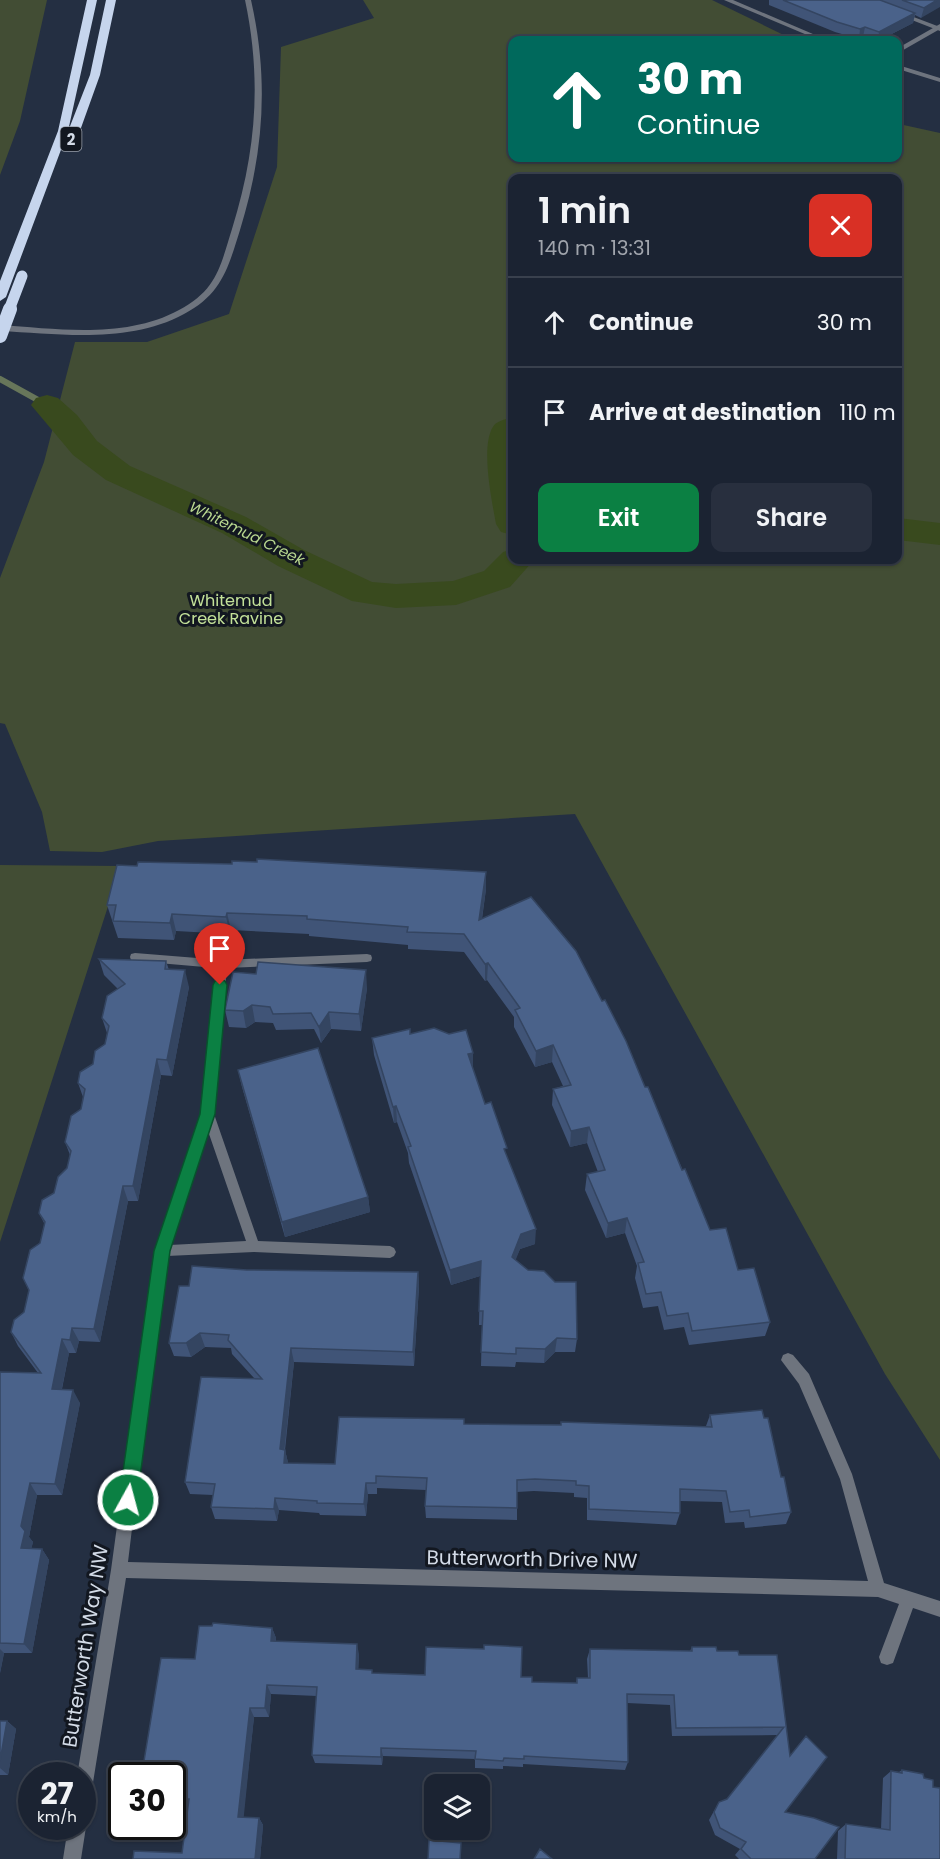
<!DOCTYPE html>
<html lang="en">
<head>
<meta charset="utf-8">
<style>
	:root { --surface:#1b2332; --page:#282f3e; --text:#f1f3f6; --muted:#a0a4ac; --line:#39404d; --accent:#0b8043 }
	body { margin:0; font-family:Poppins,sans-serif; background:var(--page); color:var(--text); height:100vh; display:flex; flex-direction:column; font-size:22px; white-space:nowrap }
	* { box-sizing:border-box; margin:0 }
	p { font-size:20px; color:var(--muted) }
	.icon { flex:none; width:33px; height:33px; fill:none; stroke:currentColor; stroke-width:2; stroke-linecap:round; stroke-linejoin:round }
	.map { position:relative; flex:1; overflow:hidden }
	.sheet { position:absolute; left:508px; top:174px; width:394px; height:390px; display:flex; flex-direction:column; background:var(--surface); border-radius:12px; box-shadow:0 2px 4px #0004,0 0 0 2px var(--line) }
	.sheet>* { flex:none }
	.top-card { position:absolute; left:508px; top:36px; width:394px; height:126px; border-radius:12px; box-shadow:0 2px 4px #0004,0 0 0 2px var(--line); background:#00695c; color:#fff; overflow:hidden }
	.buttons { position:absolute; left:424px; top:1774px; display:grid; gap:12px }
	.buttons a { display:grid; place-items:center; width:66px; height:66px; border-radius:12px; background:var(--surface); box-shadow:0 2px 4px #0004,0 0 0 2px var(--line); font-size:30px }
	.speed { position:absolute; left:18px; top:1762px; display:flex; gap:12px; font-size:30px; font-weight:700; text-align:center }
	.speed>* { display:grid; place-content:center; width:78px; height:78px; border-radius:50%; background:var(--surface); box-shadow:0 2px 4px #0004,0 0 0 2px var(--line); line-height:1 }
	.speed small { font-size:15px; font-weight:400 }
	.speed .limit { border:3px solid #111; border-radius:9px; background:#fff; color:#111 }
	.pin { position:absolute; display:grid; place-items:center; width:51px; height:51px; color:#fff; margin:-62px -26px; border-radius:50% 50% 50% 0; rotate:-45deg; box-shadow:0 0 6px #0007 }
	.pin .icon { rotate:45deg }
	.me { position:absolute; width:66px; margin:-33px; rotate:7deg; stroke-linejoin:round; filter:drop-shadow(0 0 4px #0008) }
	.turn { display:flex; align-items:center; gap:21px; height:126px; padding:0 30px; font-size:27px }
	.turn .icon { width:78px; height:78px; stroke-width:2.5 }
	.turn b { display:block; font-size:42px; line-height:51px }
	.round { display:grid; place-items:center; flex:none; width:63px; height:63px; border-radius:12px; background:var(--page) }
	.headline { display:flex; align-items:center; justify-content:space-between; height:102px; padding:0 30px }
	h1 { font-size:36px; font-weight:600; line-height:45px }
	.action { display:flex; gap:12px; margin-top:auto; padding:12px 30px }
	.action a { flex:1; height:69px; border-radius:12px; background:var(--accent); color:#fff; font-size:24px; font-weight:600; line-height:69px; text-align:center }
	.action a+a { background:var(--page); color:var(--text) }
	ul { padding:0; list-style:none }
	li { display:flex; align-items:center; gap:18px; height:90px; padding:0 30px; border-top:2px solid var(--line) }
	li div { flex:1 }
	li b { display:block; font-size:22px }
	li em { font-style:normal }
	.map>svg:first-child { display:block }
	.green { fill:#424d34; fill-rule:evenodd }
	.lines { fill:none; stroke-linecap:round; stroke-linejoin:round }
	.stream { stroke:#67765a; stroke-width:6 }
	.river { fill:#394a1e; fill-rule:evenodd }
	.lane { fill:#6e747e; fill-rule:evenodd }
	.street { fill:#6e747e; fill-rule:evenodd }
	.highway { fill:#c6d5ed; fill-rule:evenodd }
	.highway-bridge-far1 { stroke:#c6d5ed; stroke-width:11 }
	.highway-bridge { stroke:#c6d5ed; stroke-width:14 }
	.wall { fill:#405477 }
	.shaded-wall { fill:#344561 }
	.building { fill:#4a628a; stroke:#344561; stroke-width:1.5 }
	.route { fill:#0b8043; stroke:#07532c; stroke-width:1.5 }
	.labels { text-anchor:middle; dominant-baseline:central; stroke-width:6; stroke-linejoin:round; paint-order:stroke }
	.shield { fill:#121720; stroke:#99a0ab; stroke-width:1.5 }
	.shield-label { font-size:15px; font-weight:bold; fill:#d3dbe7 }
	.far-water-label { font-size:15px; font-style:italic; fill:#b8d78f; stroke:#121720 }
	.park-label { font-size:16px; fill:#c3e199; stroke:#121720 }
	.near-street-label { font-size:20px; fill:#d3dbe7; stroke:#121720 }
</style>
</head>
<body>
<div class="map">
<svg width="940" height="1859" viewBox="0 0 940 1859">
	<rect width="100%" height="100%" fill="#242f42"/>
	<path class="green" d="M0 0H47L20 121 0 175Z
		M363 0H712L794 40H513V158H898L899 124 940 133V1460L885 1374 575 814 158 841 102 852 50 851 42 812 5 724 0 723V578L44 462 75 342H147L229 314 277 167 281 47 374 18ZM513 178H898V560H513Z
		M0 865 121 866 0 1242Z"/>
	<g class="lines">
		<path class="stream" d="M0 379 47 405"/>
		<path class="river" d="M47 395 58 398 77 415 97 441 130 466 246 517 304 550 372 582 396 584 453 581 484 571 503 552 513 549V560H534L510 587 456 605 396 608 352 601 278 566 222 533 106 480 73 455 31 405 36 398Z
			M513 417V535L501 532 496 524C492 501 479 442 495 424 500 420 507 419 513 417Z
			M898 518 940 523V545L898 540Z"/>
		<path class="lane" d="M899 13H903L940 27V31L899 15Z
			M135 953 222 960 367 954 371 955 372 958 371 961 367 962 227 968 214 1114 258 1241 390 1246 394 1248 396 1252 394 1256 390 1258 254 1252 167 1256 151 1362 149 1366 145 1368 141 1366 139 1362 156 1251 202 1114 216 968 135 961 131 960 130 957 131 954ZM208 1131 246 1241 170 1245Z"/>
		<path class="street" d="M245 0H251C269 80 264 152 240 230 228 268 222 294 184 314 129 344 60 334 0 331V325C58 329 126 339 179 310 217 290 220 267 232 229 256 152 262 80 245 0Z
			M724 0H733L827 40H819Z
			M940 24V29L898 53V48Z
			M898 65 940 78V82L898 69Z
			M788 1353 793 1355 809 1374 852 1474 884 1583 940 1601V1617L913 1608 893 1663 887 1665 881 1663 879 1657 899 1604 878 1597 126 1578 91 1795 88 1801 82 1803V1776H77L111 1570 140 1357 145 1355 150 1357 152 1362 128 1562 868 1581 840 1479 799 1384 781 1360 783 1355Z
			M82 1821 86 1827 81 1859H63L68 1827H82Z"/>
		<path class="highway" d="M87 0H97L68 131 6 297 0 301V281L58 131Z
			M106 0H116L100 75 77 139 75 141H67L65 139 90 75Z"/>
		<path class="highway-bridge-far1" d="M9 310 22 276"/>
		<path class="highway-bridge" d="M0 336 10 309"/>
	</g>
	<path class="wall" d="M769 0H940L921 18 915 15 913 23 880 40H873L863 37 859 39 835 32 769 5Z
		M486 889 482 919 645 1087 710 1230 738 1270 770 1322 765 1336 689 1345 684 1327 664 1330 658 1306 643 1308 635 1278 637 1266 625 1233 606 1238 585 1190 587 1174 598 1172 587 1143 570 1147 552 1105 553 1089 563 1086 552 1062 535 1067 514 1027V1017L487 980 485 981 464 952 408 949V945L309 936V934L231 930 230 934 176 931 174 940 118 938 107 905Z
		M99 959 166 961 169 970 189 987 172 1076 161 1075 138 1201H128L100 1342 79 1341 76 1353H69L62 1389 80 1403 62 1495H37L29 1537 33 1542 31 1549H42L49 1560 32 1653H4L0 1673V1372L38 1373 18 1346 11 1332 24 1312 29 1291 23 1278 40 1243 45 1225 39 1213 54 1193 67 1168 70 1155 65 1142 81 1109 83 1097 78 1083 93 1064 105 1044 107 1033 102 1018 118 989 104 975Z
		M233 972 367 988 361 1031 331 1029 321 1043 314 1029 276 1030 273 1023 255 1022 246 1028 229 1027 225 1010Z
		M410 1034 473 1069 485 1104 506 1155 535 1244 520 1249 515 1260 577 1339 575 1352H555L544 1363 516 1362 515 1367 481 1366 482 1325H479L480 1276 451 1285 409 1163 408 1153 397 1122 394 1123 374 1055 372 1038Z
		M238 1070 368 1197 370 1212 285 1237 242 1087Z
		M247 1270 418 1272 419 1286 414 1366 294 1362 285 1450 288 1463 335 1464 464 1424 706 1426 710 1415 764 1418 791 1512 786 1524 745 1528 744 1522 725 1523 722 1502 680 1501V1513L676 1525 587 1520V1498L574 1497V1493L534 1491 517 1492V1520L426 1518 425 1506 426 1490 377 1488V1494H368L366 1516 320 1515 319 1513 279 1510 277 1521 215 1519 211 1507 213 1495 190 1494 185 1482 254 1378 232 1354 231 1348 205 1347 191 1357 174 1356 169 1343 189 1286Z
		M272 1628 276 1638V1642L359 1654 358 1670 373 1673 521 1677 532 1682 576 1683 577 1678H588L587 1659 590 1649 690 1651 692 1647 739 1655H777L790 1756 785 1812 815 1859H739L735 1855 740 1849 715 1835 709 1820 719 1802 727 1799 778 1735 672 1736 670 1705 627 1703 628 1762 625 1770 523 1764V1767L503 1766V1769L475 1768V1759L383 1756 382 1765 315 1763 312 1755 317 1696 271 1694 269 1717H254L243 1817 259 1818 263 1825 260 1859H133L182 1853 188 1806H179L173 1799 177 1770 150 1769 144 1761 195 1659Z
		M0 1721H7L16 1729 8 1775H0Z
		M902 1770 924 1778 933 1787 940 1859H837L838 1831 846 1824 881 1829 883 1778 891 1771 899 1772Z"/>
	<path class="shaded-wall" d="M937 0H940V7L921 18 924 8Z
		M915 13 913 23 880 40H878L879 32Z
		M865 27 863 37 859 39 860 29Z
		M486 872V889L479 938V920Z
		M227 913 231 930 230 934 226 917Z
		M172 914 176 931 174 940 170 923Z
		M488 963 487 980 485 981V964Z
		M185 970 189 987 172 1076 167 1060Z
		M366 970 367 988 361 1031 359 1014Z
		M252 1005 255 1022 246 1028 243 1011Z
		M329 1012 331 1029 321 1043 319 1027Z
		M553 1045 552 1062 535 1067 536 1051Z
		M473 1053V1070L468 1054Z
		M157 1059 161 1075 138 1201 133 1186Z
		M396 1106 397 1122 394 1123 393 1107Z
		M589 1127 587 1143 570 1147 571 1131Z
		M123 1186 128 1201 100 1342 94 1329Z
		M368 1197 370 1212 285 1237 282 1222Z
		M627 1218 625 1233 606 1238 608 1223Z
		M536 1229 535 1244 520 1249 511 1272 512 1257 521 1234Z
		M481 1261 480 1276 451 1285 450 1270Z
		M418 1272 419 1286 414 1366 413 1352Z
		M72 1328 79 1341 76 1353 70 1340Z
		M200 1333 205 1347 191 1357 186 1343Z
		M557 1338 555 1352 544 1363 545 1349Z
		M62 1339 69 1353 59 1402 52 1389Z
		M291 1348 294 1362 283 1462 280 1449Z
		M73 1390 80 1403 62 1495 55 1484Z
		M285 1450 288 1462 287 1475 284 1463Z
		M30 1483 37 1495 29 1537 33 1542 29 1559 21 1548V1526Z
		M366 1483 368 1494 366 1516 364 1504Z
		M275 1498 279 1510 277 1521 274 1509Z
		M42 1549 49 1560 32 1653 24 1644Z
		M272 1628 276 1638 275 1651 271 1641Z
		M357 1644 359 1654 358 1679 356 1669Z
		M0 1649 4 1653 0 1673Z
		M267 1685 271 1694 269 1717 265 1708Z
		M250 1708 254 1717 243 1824 238 1817Z
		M7 1721 16 1729 8 1775 0 1768V1761Z
		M381 1748 383 1756 382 1765 381 1757Z
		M259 1818 263 1825 260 1859H255Z"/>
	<path class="building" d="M783 0H880L915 13 879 32 865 27 860 29 837 22Z
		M902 0H937L924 8Z
		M257 859 486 872 479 920 531 897 576 951 602 1001 605 1000 626 1041 645 1087H648L682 1170 685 1169 710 1230 726 1228 738 1270 754 1268 770 1322 692 1331 688 1313 667 1316 661 1292 646 1294 638 1263 644 1262 627 1218 608 1223 587 1174 605 1170 589 1127 571 1131 553 1089 571 1085 553 1045 536 1051 515 1010 520 1008 488 963 485 964 464 934 407 932 408 927 307 919V916L227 913 226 917 172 914 170 923 113 921 116 905H107L117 865 137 866 138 862 232 864V861L257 862Z
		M99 959 166 961 165 969 185 970 167 1060 157 1059 133 1186H123L94 1329 72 1328 70 1340 62 1339 52 1389 73 1390 55 1484 30 1483 21 1526 25 1531 21 1548 42 1549 24 1644 0 1643V1372L41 1373 11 1332 14 1320 24 1312 29 1290 23 1278 30 1250 40 1243 45 1222 39 1213 42 1200 54 1193 58 1177 67 1168 71 1151 65 1142 71 1116 81 1109 85 1089 78 1083 80 1072 93 1064 95 1051 105 1044 109 1026 102 1018 107 996 125 984Z
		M258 962 366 970 359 1014 329 1012 319 1027 311 1013 273 1014 270 1007 252 1005 243 1011 225 1010 233 972 256 974Z
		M434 1028 449 1034 466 1030 473 1053 468 1054 485 1104 491 1102 507 1148 504 1149 536 1229 521 1234 512 1257 528 1270 544 1271 555 1282H576L577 1339 557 1338 545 1349 516 1348V1354L481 1352 483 1311H479L481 1261 450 1270 408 1147 411 1146 396 1106 393 1107 372 1038 410 1029V1034Z
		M318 1048 368 1197 282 1222 238 1070Z
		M192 1266 247 1270 418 1272 413 1352 291 1348 280 1449 285 1450 284 1463 335 1464 339 1417 464 1419V1424L561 1425V1422L712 1427 710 1415 762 1410 764 1418H768L781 1477H784L791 1512 750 1517 749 1510 730 1512 726 1491 680 1489V1513L589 1509V1486L576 1485V1481L535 1479 517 1480V1508L425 1506 427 1478 376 1476V1483H366L364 1504 317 1503V1501L275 1498 274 1509 211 1507 215 1484 185 1482 201 1377 262 1379 228 1340 229 1335 200 1333 186 1343H169L179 1286H189Z
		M213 1623 272 1628 271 1641 357 1644 356 1669 372 1670V1673L425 1675 426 1647 484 1649V1645L522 1647 521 1677H532V1682L577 1683V1678H590V1649L692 1651V1647H716L717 1651H738L739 1655H777L790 1756 806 1736 827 1757 785 1812 814 1818 839 1827 815 1859H751L741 1849 746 1842 720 1828 714 1812 719 1802 727 1799 784 1727 676 1728 674 1695 627 1694 628 1762 524 1756V1759L504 1758 503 1761 475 1759 476 1751 381 1748V1757L312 1755 317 1687 267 1685 265 1708H250L238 1817 259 1818 255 1859H133L134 1851 182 1853 189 1799H173L178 1763 144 1761 161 1658 195 1659 199 1626H212Z
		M0 1721H7L0 1761Z
		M902 1770 923 1774 924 1778 933 1780V1787L940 1788V1859H845L846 1824 890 1830 891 1771 902 1773Z
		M429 1840 461 1843 460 1859H428Z
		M540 1849 552 1859H534Z"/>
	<path class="route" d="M220 979 225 981 227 985 215 1114 170 1251 137 1500 134 1506 128 1509 122 1506 119 1500 154 1251 200 1114 213 985 215 981Z"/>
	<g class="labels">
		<rect class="shield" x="60.5" y="127" width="21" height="24" rx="4.5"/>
		<g class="shield-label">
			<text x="71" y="139">2</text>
		</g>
		<g class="far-water-label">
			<text transform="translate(247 533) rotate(26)">Whitemud Creek</text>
		</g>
		<g class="park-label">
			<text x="231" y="600">Whitemud<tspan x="231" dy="18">Creek Ravine</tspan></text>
		</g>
		<g class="near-street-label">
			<text transform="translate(532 1559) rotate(1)">Butterworth Drive NW</text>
			<text transform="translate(85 1646) rotate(-81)">Butterworth Way NW</text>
		</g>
	</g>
</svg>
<div class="buttons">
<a><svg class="icon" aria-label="layers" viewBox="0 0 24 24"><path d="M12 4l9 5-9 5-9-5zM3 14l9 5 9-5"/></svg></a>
</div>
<div class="speed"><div>27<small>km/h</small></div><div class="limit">30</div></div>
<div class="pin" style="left:220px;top:985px;background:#d93025"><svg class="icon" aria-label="arrive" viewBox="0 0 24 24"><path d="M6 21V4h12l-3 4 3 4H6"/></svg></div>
<svg class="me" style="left:128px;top:1500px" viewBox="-20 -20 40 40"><circle r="17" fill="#0b8043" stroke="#fff" stroke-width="3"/><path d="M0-11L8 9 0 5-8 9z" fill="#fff"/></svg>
<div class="top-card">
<div class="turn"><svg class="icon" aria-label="ahead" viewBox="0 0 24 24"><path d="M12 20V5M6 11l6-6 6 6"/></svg><div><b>30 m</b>Continue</div></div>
</div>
<section class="sheet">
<div class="headline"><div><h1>1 min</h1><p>140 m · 13:31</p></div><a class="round" style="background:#d93025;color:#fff"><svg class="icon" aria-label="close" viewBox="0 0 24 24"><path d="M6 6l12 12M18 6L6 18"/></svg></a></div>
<ul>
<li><svg class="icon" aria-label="ahead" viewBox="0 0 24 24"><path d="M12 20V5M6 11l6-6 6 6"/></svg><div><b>Continue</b></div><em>30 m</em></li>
<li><svg class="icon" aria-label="arrive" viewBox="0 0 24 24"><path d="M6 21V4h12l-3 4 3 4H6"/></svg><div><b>Arrive at destination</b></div><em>110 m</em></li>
</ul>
<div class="action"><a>Exit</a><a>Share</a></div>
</section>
</div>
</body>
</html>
